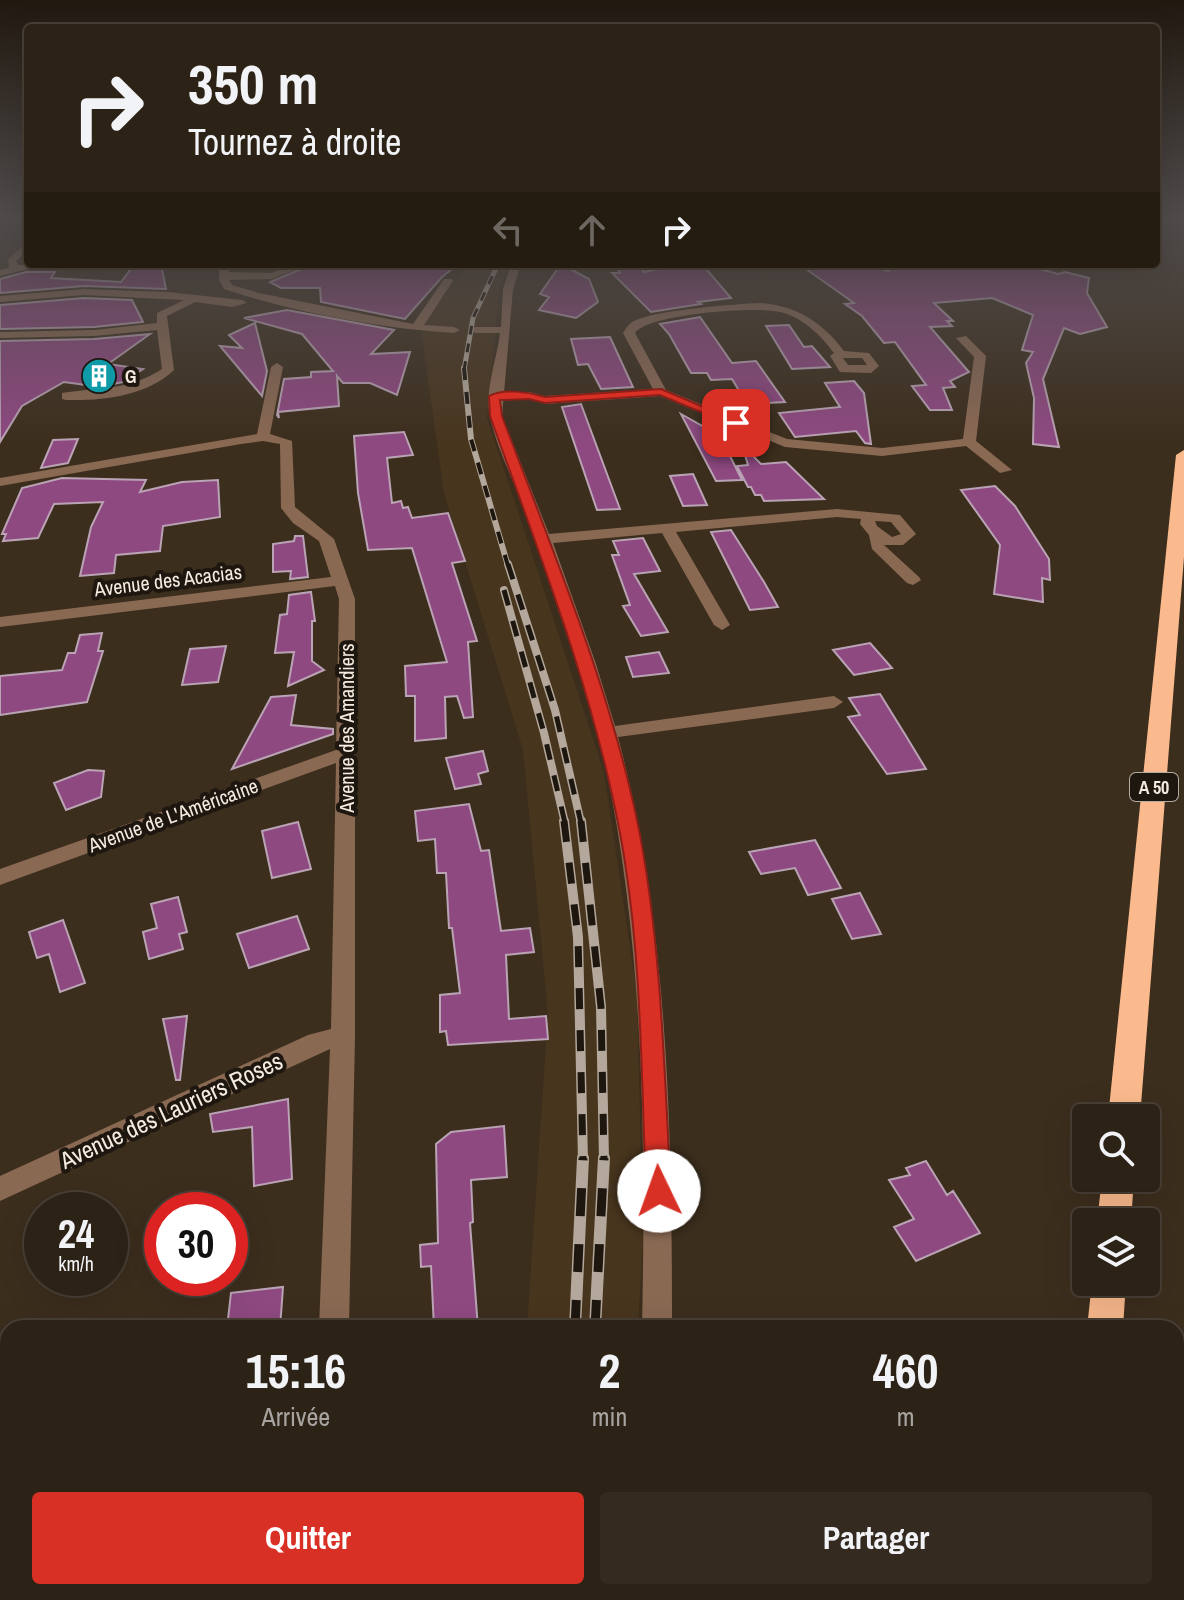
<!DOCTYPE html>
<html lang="fr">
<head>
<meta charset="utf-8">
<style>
	:root { --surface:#2d2216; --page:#352a1f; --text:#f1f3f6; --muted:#a7a4a1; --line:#483f35; --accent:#d93025 }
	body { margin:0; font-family:"Archivo Narrow",sans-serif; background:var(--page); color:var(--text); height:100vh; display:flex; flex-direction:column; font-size:30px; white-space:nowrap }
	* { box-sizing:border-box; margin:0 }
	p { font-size:26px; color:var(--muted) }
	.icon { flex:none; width:44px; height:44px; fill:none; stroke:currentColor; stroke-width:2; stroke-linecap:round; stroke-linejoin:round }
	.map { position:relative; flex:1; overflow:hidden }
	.side { position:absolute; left:0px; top:1320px; width:1184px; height:280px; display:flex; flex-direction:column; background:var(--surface); border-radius:24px 24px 0 0; box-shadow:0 8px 32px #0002,0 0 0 2px var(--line) }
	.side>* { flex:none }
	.hud { position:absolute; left:24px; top:24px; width:1136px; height:244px; border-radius:8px; box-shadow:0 8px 32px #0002,0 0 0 2px var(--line); background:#2d2216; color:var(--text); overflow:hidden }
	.controls { position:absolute; left:1072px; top:1104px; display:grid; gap:16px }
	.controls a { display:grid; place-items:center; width:88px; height:88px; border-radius:8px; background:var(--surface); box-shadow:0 8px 32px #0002,0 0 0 2px var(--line); font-size:40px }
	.speed { position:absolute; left:24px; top:1192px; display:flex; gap:16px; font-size:40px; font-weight:700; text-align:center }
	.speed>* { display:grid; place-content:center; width:104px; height:104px; border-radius:50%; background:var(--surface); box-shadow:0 8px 32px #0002,0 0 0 2px var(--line); line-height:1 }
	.speed small { font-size:20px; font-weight:400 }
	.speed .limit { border:12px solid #d22; background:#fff; color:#111 }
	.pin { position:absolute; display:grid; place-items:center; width:68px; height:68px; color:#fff; margin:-34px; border-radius:16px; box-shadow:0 4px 12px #0006 }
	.me { position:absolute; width:88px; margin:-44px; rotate:357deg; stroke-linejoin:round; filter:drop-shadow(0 0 6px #0008) }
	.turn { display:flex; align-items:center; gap:28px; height:168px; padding:0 32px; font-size:36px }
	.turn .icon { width:104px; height:104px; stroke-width:2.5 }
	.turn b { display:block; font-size:56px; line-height:68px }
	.lanes { display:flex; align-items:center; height:76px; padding:0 32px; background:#0003; justify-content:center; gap:40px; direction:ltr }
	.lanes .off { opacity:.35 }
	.eta { display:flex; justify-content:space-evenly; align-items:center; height:136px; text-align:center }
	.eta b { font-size:48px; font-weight:700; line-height:56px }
	.action { display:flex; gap:16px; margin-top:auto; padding:16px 32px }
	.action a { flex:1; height:92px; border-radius:8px; background:var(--accent); color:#fff; font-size:32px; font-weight:700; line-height:92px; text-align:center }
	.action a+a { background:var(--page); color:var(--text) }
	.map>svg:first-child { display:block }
	.built { fill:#48351e }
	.building { fill:#8e4981; stroke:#baa3b4; stroke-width:2 }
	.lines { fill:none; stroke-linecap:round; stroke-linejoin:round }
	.minor { fill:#8a6953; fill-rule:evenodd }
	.highway { fill:#fbba8d; fill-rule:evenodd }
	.rail-far4-casing { stroke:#b3a89b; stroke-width:5 }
	.rail-far3-casing { stroke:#b3a89b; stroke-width:6 }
	.rail-far2-casing { stroke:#b3a89b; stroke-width:8 }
	.rail-far1-casing { stroke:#b3a89b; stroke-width:10 }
	.rail-casing { stroke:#b3a89b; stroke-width:12 }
	.rail-far4 { stroke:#1e1710; stroke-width:3; stroke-dasharray:9; stroke-linecap:butt }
	.rail-far3 { stroke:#1e1710; stroke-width:4; stroke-dasharray:12; stroke-linecap:butt }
	.rail-far2 { stroke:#1e1710; stroke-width:5; stroke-dasharray:16; stroke-linecap:butt }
	.rail-far1 { stroke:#1e1710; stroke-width:7; stroke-dasharray:21; stroke-linecap:butt }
	.rail { stroke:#1e1710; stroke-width:9; stroke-dasharray:28; stroke-linecap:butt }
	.route { fill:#d93025; stroke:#8d1f18; stroke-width:2 }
	.labels { text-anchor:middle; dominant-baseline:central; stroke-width:8; stroke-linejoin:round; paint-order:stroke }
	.far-poi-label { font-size:18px; font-weight:bold; fill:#f5ece1; stroke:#1e1710; text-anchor:start }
	.shield { fill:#1e1710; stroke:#b4aca2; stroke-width:2 }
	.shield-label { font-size:18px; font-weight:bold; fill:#f5ece1 }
	.street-label { font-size:20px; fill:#f5ece1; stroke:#1e1710 }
	.near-street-label { font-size:24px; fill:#f5ece1; stroke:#1e1710 }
</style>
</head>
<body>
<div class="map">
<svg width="1184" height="1600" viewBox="0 0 1184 1600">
	<rect width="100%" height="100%" fill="#3c2e1d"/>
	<path class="built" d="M472 264H511L499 289 487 418 604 772 637 995 643 1238 638 1328H527L548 1014 523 750 444 493 422 338 423 321Z
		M490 1592H609L608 1600H489Z"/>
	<path class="building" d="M313 264H458L442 277 405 319 321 302 320 288H281L270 282Z
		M561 264 589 279 598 302 576 318 539 310 549 297 540 294Z
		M639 264 644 272 678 264H702L731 298 698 302 701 304 651 312 612 273H620L616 265Z
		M799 264H870L888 271 896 264H1022L1058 274 1065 272 1089 278 1087 293 1107 327 1080 334 1064 328 1043 379 1059 447 1033 444 1034 398 1026 363 1033 352 1022 350 1033 315 992 298 934 303 953 321H947L952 326 930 327 969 372 950 381 955 387 943 388 952 410H930L912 386 926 385 895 342 884 343 862 316 845 304 854 303Z
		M131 269H162L166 289 84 286 0 293V279L26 272H55L51 278 121 282Z
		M84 298 132 300 143 322 94 327 0 329V305Z
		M287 310 394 330 371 354 410 352 397 395 370 383H343L337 376 339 406 278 412 279 418 277 415 284 379 311 377V372L333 371 302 334 244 318Z
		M700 317 732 363 756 361 785 402 747 404 732 379 711 380 707 373H691L669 334 660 324Z
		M255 323 267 371 262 396 220 346 242 348 229 335Z
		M789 325 804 347 812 346 830 367 792 369 766 326Z
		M150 334 108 364 143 369 123 382 113 384 93 386 64 382 22 406 0 442V341L94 339Z
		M610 337 633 387 601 389 588 364 578 365 571 339Z
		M854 381 864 393 871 444 865 443 856 431 795 437 779 413 840 407 825 383Z
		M581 404 620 509 597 510 562 407Z
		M681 414 720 436 742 480 716 481Z
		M404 432 413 455 387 458 392 503 401 501 403 508 408 507 412 518 448 513 465 561 452 563 477 641 468 642 473 717 464 718 457 696 445 697 446 738 415 741V696H406L405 666 447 662 412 548 368 550 358 493 354 436Z
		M78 439 68 463 41 468 53 440Z
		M742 445 761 464 786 462 824 499 764 501 761 495H755L751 487H748L737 466 748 465Z
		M693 474 707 505 683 506 670 476Z
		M62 478 146 480 140 492 182 482 218 480 220 517 163 526 160 551 116 555 114 573 80 576 91 527 103 502 54 504 38 538 3 541 6 534H2L22 488Z
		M995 486 1015 506 1049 559 1050 580 1042 578 1043 602 994 594 1000 545 961 490Z
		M731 530 764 582 778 607 750 610 711 532Z
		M295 536H303L308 577 290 579 291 571 273 572V544L294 541Z
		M643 538 660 571 634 574 668 632 641 636 623 606 630 605 612 555H619L613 541Z
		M311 592 315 621H312V661L324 670 288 686 294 652 275 653 280 615 287 614 289 595Z
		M102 633 98 651H103L87 702 0 715V676L62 670 68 653H75L80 635Z
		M870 643 892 668 854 675 833 650Z
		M226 646 218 682 182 685 190 649Z
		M659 652 669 673 633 677 626 657Z
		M880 694 906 736 926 769 887 774 848 717 860 715 849 698Z
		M296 695 291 725 333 729V734L232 769 271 697Z
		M483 751 488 771 478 774 481 784 455 789 446 758Z
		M88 770 104 771 101 797 66 810 54 783Z
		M469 804 481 851 489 850 501 931 530 928 534 952 506 955 509 1019 546 1016 548 1039 448 1045 446 1031 440 1032V995L460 993 452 928H449L446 873H437L435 839 418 841 415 811Z
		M298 822 311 869 272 878 262 831Z
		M815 840 841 888 808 895 795 868 761 874 749 852Z
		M860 893 881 934 852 939 832 899Z
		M178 897 187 932 179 934 183 949 149 959 143 932 157 928 151 904Z
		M297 916 309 949 249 968 237 934Z
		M63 920 85 983 60 992 49 954 37 958 29 932Z
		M187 1016 180 1080H176L163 1019Z
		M288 1099 292 1179 254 1186 252 1127 213 1132 210 1114Z
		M504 1126 507 1177 471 1180 473 1222 470 1223 478 1328H434L431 1266 421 1267 420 1245 438 1243 436 1144 451 1132Z
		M926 1161 947 1195 953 1191 980 1233 916 1261 894 1227 914 1219 889 1180 910 1175 906 1168Z
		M283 1287 280 1328H227L231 1293Z"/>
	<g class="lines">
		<path class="minor" d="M28 242V250L16 261 18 265 122 264 117 267 28 269 0 276V270L9 268 8 259Z
			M219 264H229V272L271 273 296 264H310L272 279 229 280 232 285 259 293 413 324 444 279H452L453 281 424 325 454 327 460 330 454 333C377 328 298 313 224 289L219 280Z
			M511 264H521L513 289 502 416 549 534 837 509 900 515 916 534 903 545H884L919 577 921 580 913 585 907 583 872 549 869 535 860 524 861 519 837 517 676 532 730 625 722 630 714 625 662 533 553 543 596 664 615 726 834 696 843 702 834 708 618 737C669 929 672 1131 672 1328H642C646 1134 644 939 602 749 584 671 556 592 529 519 516 486 498 452 490 417 484 391 497 359 500 333H475L469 330 475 327H501L503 289ZM875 521 891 522 901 534 892 537 877 526Z
			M873 264H893L894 265 889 268Z
			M1035 264H1048L1049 265 1044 268Z
			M84 289 168 292 242 300 247 303 232 307 195 302 167 316 174 370C147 396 102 401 66 400L62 399V393C98 387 129 391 162 369L157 330 94 336 0 338V332L94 330 157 323V313L184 300 84 295 0 302V296Z
			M761 303C797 306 822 322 844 351L869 353 879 366 871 373 840 372 830 356 834 353C821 335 802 317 780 312 756 306 648 314 635 333L666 390 787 439 882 448 963 439 974 357 956 338 966 336 986 356 976 441 1012 470 1000 473 966 446 882 456 785 447 660 396 545 404 523 396 529 392 545 396 653 389 623 333C627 327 629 323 636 320 658 310 735 304 761 303ZM843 358H862L867 365H848Z
			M277 363 283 367 270 434 292 441 295 507 334 539 355 599V1036L349 1328H319L330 1049 0 1201V1176L308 1035 331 1029 336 763 0 885V869L336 750 339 599 335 586 0 627V617L331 577 319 541 293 523 281 508 280 444 263 441 241 444 0 486V478L257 434 271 367Z
			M30 1592H77L74 1600H26Z
			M621 1592H655L654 1600H618Z"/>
		<path class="highway" d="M1184 450V557L1140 1118H1108L1176 455Z
			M1102 1178H1134L1131 1222H1097Z
			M1092 1282H1126L1123 1328H1087Z
			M1060 1592H1102L1101 1600H1059Z"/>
		<g class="rail-far4-casing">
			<path id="rail-far4" d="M464 370 473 318 498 264"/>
		</g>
		<g class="rail-far3-casing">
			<path id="rail-far3" d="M464 368 471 439 508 566"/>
		</g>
		<g class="rail-far2-casing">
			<path id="rail-far2" d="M508 564 555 710 581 823
				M504 590 544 733 565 823"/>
		</g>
		<g class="rail-far1-casing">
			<path id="rail-far1" d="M564 821 578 937 583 1160
				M581 821 601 1007 604 1160"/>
		</g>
		<g class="rail-casing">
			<path id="rail" d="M575 1328 583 1158
				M595 1328 604 1158
				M542 1600 544 1592
				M566 1600 567 1592"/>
		</g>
		<use href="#rail-far4" class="rail-far4"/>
		<use href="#rail-far3" class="rail-far3"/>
		<use href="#rail-far2" class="rail-far2"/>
		<use href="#rail-far1" class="rail-far1"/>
		<use href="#rail" class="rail"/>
	</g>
	<linearGradient id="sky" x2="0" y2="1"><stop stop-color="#211910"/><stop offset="0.49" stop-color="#504c4c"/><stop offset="1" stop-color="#504c4c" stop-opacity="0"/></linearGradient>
	<rect width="1184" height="443" fill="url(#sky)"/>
	<path class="route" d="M661 389 742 423 732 425 660 395 545 403 529 399 500 400 502 416C553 553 612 691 640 835 662 953 664 1072 671 1191L668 1199 659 1202 650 1199 646 1191C641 1072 642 951 620 833 593 690 539 553 490 416L489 396C503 388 529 392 545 397Z"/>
	<defs>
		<g id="building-disc" transform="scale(1.8)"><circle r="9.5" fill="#0f9aa8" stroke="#1e1710"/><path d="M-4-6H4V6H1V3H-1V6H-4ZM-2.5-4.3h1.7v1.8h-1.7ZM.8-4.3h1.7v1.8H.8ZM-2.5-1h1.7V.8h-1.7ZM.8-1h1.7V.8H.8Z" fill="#fff"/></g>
	</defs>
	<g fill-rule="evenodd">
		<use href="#building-disc" x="99" y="376"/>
	</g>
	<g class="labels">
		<g class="far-poi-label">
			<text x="125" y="376">G</text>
		</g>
		<rect class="shield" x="1130" y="773" width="48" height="28" rx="6"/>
		<g class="shield-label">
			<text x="1154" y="787">A 50</text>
		</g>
		<g class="street-label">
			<text transform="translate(168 580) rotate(-7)">Avenue des Acacias</text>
			<text transform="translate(346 728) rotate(-90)">Avenue des Amandiers</text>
			<text transform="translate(173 815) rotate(-20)">Avenue de L'Américaine</text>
		</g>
		<g class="near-street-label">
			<text transform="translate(171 1110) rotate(-25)">Avenue des Lauriers Roses</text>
		</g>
	</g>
</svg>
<div class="controls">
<a><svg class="icon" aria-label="search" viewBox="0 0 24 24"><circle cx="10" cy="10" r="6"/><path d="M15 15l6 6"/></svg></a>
<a><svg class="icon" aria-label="layers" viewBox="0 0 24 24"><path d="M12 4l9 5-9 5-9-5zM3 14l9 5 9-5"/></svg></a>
</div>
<div class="speed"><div>24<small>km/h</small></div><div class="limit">30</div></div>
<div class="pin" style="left:736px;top:423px;background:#d93025"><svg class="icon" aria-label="arrive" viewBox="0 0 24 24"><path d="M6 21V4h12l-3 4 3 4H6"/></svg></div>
<svg class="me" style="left:659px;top:1191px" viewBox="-20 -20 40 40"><circle r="19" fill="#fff"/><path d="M0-13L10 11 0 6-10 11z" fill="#d93025"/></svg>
<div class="hud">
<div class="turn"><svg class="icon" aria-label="right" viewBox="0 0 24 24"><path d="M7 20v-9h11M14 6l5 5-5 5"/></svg><div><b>350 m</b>Tournez à droite</div></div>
<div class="lanes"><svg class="icon off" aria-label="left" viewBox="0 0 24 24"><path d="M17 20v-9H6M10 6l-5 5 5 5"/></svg><svg class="icon off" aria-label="ahead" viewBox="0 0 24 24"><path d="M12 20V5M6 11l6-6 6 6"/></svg><svg class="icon" aria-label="right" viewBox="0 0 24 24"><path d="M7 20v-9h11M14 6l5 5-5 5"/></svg></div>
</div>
<section class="side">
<div class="eta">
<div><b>15:16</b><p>Arrivée</p></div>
<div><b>2</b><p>min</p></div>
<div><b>460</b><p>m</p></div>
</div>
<div class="action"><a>Quitter</a><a>Partager</a></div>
</section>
</div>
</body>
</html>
